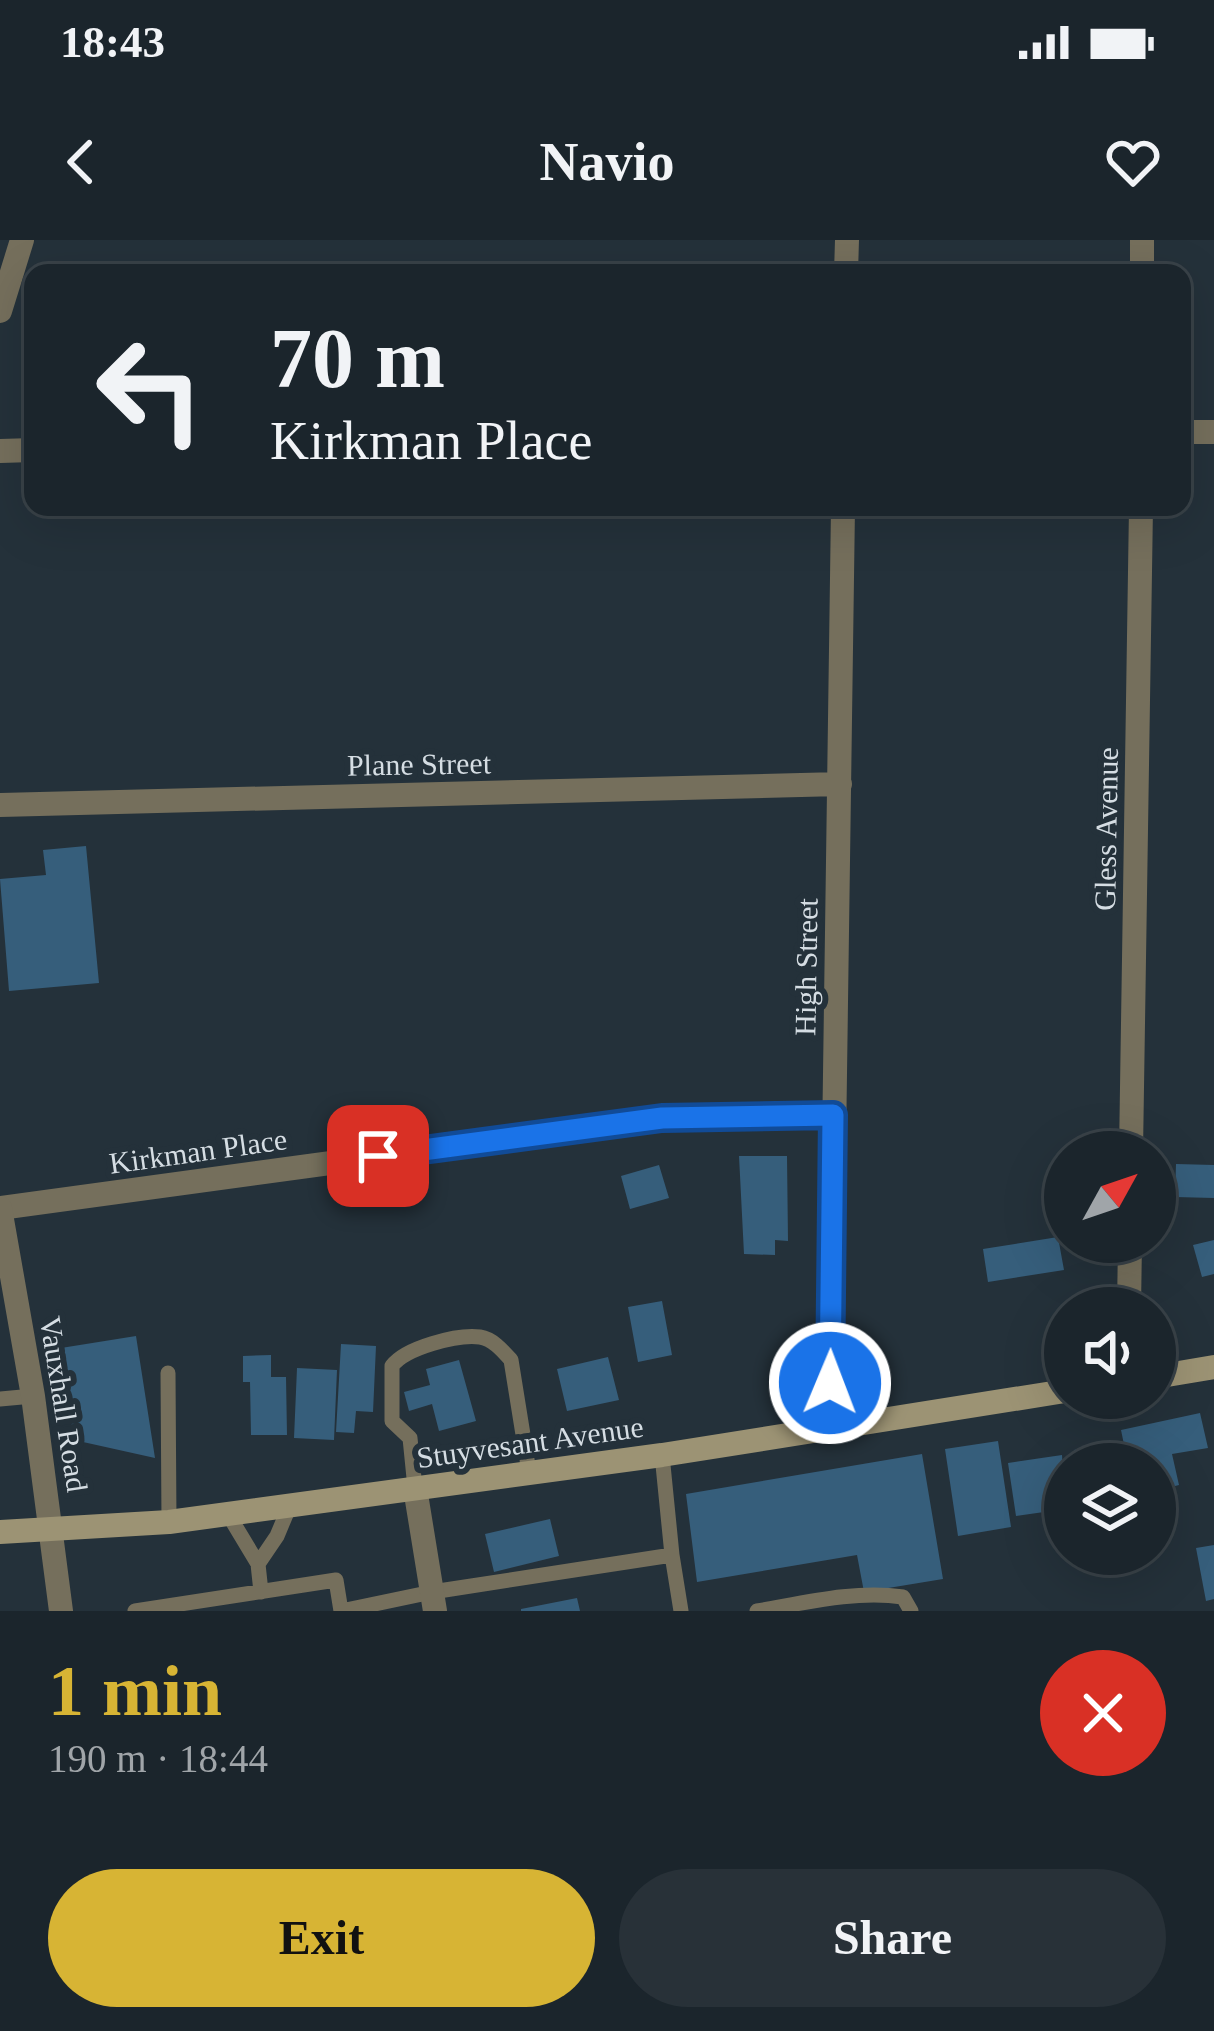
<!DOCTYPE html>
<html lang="en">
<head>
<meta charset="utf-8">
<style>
	:root { --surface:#1b252c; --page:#283138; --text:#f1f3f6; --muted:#a0a5a9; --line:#394248; --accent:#d7b434 }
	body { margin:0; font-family:Georgia,serif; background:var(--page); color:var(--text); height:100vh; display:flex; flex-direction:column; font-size:45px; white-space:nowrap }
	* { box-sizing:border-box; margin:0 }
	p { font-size:39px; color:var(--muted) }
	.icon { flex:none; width:66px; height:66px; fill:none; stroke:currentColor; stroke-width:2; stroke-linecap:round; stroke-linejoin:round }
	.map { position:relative; height:1371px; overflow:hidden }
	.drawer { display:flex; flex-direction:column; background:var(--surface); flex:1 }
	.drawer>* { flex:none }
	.top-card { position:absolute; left:24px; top:24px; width:1167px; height:252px; border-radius:24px; box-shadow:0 12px 48px #0002,0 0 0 3px var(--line); background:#1b252c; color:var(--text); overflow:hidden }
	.needle { width:78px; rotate:50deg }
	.buttons { position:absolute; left:1044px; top:891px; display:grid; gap:24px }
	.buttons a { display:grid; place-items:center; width:132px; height:132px; border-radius:50%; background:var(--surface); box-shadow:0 12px 48px #0002,0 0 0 3px var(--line); font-size:60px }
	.pin { position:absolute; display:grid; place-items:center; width:102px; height:102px; color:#fff; margin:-51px; border-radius:24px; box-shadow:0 6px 18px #0006 }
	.me { position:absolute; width:132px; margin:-66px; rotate:1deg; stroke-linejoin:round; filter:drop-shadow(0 0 9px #0008) }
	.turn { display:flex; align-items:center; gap:42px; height:252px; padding:0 48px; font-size:54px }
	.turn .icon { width:156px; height:156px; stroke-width:2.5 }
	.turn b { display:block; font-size:84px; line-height:102px }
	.round { display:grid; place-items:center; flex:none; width:126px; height:126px; border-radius:63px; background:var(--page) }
	.head { display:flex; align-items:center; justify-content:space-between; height:204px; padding:0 48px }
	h1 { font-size:72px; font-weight:700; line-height:90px; color:var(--accent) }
	.button { display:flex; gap:24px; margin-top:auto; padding:24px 48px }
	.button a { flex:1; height:138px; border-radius:72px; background:var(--accent); color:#111; font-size:48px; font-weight:700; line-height:138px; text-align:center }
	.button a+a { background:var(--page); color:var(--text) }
	.status { display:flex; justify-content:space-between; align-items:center; height:84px; padding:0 60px; background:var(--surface); direction:ltr }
	.status svg { height:33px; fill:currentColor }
	header { display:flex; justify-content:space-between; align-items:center; height:156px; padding:0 48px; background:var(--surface); font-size:54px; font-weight:700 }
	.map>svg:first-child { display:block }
	.building { fill:#365e7b }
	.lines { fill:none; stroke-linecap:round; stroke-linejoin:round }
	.service { stroke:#756f5c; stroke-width:15 }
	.minor { stroke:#756f5c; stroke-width:24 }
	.tertiary { stroke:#756f5c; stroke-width:24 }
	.secondary { stroke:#9c9374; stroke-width:24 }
	.route-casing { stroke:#114b97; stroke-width:30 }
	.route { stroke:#1a73e8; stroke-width:21 }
	.labels { text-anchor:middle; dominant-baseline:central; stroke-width:12; stroke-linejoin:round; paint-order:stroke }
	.street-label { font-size:30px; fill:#d5dde3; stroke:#24313a }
</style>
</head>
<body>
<div class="status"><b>18:43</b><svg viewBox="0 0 49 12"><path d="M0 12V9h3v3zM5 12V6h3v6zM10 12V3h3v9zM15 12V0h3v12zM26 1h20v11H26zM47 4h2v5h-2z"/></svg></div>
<header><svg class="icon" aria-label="back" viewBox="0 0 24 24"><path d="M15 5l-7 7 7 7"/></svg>Navio<svg class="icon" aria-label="heart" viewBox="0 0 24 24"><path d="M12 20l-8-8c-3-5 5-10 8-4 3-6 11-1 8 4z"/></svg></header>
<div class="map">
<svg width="1214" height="1371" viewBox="0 0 1214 1371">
	<rect width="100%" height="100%" fill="#24313a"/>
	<path class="building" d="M86 606 99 743 9 751 0 639 46 635 43 610Z
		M739 916H787L788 1001 775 1000V1015L744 1014Z
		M1176 924 1214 925V958L1175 957Z
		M659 925 669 958 630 969 621 936Z
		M1058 997 1064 1030 988 1042 983 1009Z
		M1214 1000V1034L1202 1037 1193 1005Z
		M662 1061 672 1115 638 1122 628 1067Z
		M136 1096 155 1218 74 1200 61 1108Z
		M341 1104 376 1106 373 1172 356 1171 354 1193 336 1192Z
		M271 1115V1137H286L287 1195H251L250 1142H243V1116Z
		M608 1117 619 1160 567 1171 557 1129Z
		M459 1120 476 1181 439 1191 432 1164 409 1171 404 1152 430 1145 426 1129Z
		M297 1128 337 1130 334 1200 294 1198Z
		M1200 1173 1208 1208 1172 1214 1179 1245 1155 1251V1224H1128L1121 1190Z
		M998 1201 1011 1287 958 1296 945 1209Z
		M1116 1202 1121 1224H1076L1074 1210Z
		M922 1214 943 1339 864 1352 857 1315 697 1342 686 1254Z
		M1062 1215 1065 1269 1016 1276 1008 1223Z
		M550 1279 559 1316 494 1332 485 1294Z
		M1214 1305V1359L1206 1361 1196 1308Z
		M577 1358 580 1371H521V1369Z"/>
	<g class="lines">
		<path class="service" d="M168 1133 169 1282
			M0 1159 33 1156
			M415 1248 410 1198 392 1181V1126C405 1108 457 1094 480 1097 493 1099 503 1111 511 1120L529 1232
			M228 1274 258 1324 261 1352
			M672 1315 681 1371
			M258 1324 277 1296 290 1265
			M135 1371 336 1340 341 1371 432 1352 672 1315 662 1215
			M757 1371C804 1363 855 1350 903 1357L911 1371"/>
		<path class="minor" d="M846 33 847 0
			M1142 33V0
			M1182 192H1214
			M0 211 33 210
			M0 565 840 544
			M1131 912 1141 267
			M0 968 662 878 833 875
			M1129 1068 1130 1002
			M830 1188 843 267
			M415 1248 435 1371"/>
		<path class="tertiary" d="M0 71 22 0
			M0 968 33 1156 61 1371"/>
		<path class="secondary" d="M1155 1137 1214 1127
			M0 1292 169 1282 662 1215 1065 1151"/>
	</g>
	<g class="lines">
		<g class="route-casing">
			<path id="route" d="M378 916 662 878 833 875 830 1143"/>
		</g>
		<use href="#route" class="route"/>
	</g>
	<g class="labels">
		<g class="street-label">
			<text transform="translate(419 524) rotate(-1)">Plane Street</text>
			<text transform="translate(1106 589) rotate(-89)">Gless Avenue</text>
			<text transform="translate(806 727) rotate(-89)">High Street</text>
			<text transform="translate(198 911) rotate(-8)">Kirkman Place</text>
			<text transform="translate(64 1164) rotate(81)">Vauxhall Road</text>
			<text transform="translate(530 1202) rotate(-8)">Stuyvesant Avenue</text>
		</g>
	</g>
</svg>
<div class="buttons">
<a><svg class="needle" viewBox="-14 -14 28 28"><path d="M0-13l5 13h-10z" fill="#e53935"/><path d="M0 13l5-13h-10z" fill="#a0a5a9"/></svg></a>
<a><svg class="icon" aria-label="sound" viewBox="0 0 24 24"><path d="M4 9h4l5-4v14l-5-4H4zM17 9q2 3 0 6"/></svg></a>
<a><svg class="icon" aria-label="layers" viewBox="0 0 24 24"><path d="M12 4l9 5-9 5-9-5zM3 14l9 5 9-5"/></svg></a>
</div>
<div class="pin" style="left:378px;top:916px;background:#d93025"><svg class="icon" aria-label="arrive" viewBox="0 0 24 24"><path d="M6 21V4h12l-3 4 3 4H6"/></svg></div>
<svg class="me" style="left:830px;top:1143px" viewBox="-20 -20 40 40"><circle r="17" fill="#1a73e8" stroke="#fff" stroke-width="3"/><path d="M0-11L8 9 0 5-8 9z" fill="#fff"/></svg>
<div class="top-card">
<div class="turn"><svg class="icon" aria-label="left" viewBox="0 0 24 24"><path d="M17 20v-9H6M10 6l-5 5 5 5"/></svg><div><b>70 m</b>Kirkman Place</div></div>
</div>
</div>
<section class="drawer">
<div class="head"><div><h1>1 min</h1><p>190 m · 18:44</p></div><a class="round" style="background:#d93025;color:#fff"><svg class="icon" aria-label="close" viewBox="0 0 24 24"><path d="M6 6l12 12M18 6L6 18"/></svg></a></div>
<div class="button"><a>Exit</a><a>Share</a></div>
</section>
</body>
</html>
